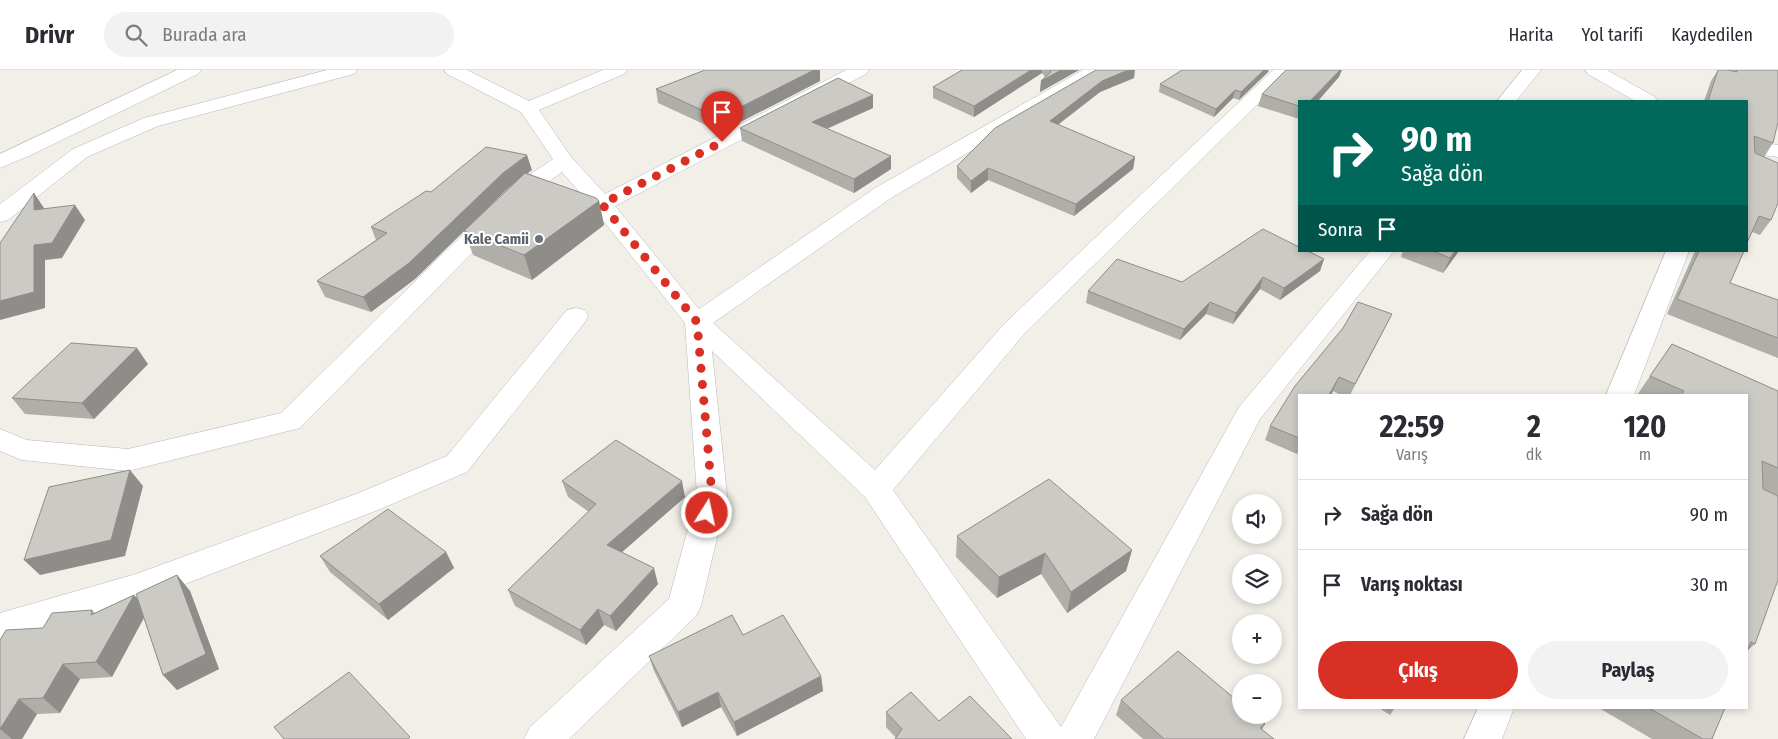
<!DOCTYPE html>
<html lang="tr">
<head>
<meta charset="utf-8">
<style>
	:root { --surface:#fff; --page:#f2f2f3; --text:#2b2b33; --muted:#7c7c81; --line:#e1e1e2; --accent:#d93025 }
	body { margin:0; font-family:"Fira Sans Condensed",sans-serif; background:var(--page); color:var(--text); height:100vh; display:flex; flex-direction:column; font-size:19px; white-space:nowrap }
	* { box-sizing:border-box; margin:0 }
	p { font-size:16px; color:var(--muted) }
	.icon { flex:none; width:28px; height:28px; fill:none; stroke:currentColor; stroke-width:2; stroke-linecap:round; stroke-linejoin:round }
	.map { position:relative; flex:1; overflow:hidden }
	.details { position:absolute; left:1298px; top:324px; width:450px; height:315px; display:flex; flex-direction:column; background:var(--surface); border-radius:0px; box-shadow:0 2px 8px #0003 }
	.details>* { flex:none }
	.banner { position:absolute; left:1298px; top:30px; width:450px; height:152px; border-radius:0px; box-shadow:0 2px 8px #0003; background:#00695c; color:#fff; overflow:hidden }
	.fabs { position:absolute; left:1232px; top:424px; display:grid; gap:10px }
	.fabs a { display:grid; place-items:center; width:50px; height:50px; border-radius:50%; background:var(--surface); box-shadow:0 2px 8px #0003; font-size:25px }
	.pin { position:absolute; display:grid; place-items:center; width:42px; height:42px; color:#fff; margin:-51px -21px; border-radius:50% 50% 50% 0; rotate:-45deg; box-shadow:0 0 5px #0007 }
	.pin .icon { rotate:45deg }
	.me { position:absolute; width:55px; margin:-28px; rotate:10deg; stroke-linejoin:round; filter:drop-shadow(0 0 4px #0008) }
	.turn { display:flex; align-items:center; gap:18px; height:105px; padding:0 20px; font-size:22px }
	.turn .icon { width:65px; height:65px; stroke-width:2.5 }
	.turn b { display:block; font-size:35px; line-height:42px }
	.then { display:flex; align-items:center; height:48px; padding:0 20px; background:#0003; gap:10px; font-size:19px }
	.eta { display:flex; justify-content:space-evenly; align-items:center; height:85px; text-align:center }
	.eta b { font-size:30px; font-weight:700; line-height:35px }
	.cta { display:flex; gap:10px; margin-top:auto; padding:10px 20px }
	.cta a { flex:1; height:58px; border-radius:30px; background:var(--accent); color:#fff; font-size:20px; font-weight:700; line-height:58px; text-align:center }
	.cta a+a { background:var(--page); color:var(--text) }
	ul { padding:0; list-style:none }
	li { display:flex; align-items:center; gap:15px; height:70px; padding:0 20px; border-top:1px solid var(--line) }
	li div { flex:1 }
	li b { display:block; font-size:19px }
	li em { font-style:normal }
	header { display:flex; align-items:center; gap:30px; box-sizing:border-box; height:70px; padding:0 25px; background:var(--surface); border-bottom:1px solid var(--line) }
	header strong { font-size:24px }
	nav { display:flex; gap:28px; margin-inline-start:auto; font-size:18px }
	.search { width:350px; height:45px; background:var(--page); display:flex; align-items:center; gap:12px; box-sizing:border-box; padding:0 18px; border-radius:28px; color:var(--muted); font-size:19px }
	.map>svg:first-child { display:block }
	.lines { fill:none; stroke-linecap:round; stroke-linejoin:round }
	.minor-casing { stroke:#b5b8bc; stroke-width:1 }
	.minor { fill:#fff; fill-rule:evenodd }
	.wall { fill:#afaea9 }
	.shaded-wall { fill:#8f8d8a }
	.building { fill:#cccac5; stroke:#8f8d8a }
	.route { stroke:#d93025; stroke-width:9; stroke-dasharray:0 16.2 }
	.worship-dot { fill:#6b7280; stroke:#fff; stroke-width:2 }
	.labels { text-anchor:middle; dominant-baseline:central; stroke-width:4; stroke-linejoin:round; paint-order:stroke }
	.worship-label { font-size:15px; font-weight:bold; fill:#5b616d; stroke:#fff; text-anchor:end }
</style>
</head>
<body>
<header>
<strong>Drivr</strong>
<div class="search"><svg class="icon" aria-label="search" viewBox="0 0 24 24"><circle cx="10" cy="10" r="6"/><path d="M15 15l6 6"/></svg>Burada ara</div>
<nav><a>Harita</a><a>Yol tarifi</a><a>Kaydedilen</a></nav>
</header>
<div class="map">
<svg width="1778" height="669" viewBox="0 0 1778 669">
	<rect width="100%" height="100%" fill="#f1efe8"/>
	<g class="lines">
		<g class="minor-casing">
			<path id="minor" d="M177 0H201L198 4 31 85 0 98V84Z
				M327 0H357L354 4 158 56 87 87 8 150 0 152V134L73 79 144 48Z
				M444 0H467L529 31 603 0H627L624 4 539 40 571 87 605 124 846 0H869L866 4 615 136 699 239 875 118 1083 0H1105L1102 4 891 128 713 253 875 400 1006 252 1273 0H1292L1024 264 893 420 1061 657 1239 337 1370 181H1394L1260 349 1094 669H1026L865 427 712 281 727 425 701 536 696 546 569 669H524L530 657 669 529 697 425 685 253 594 139 562 102 525 129 300 358 128 401 22 390 0 381V359L27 370 128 379 281 343 509 119 553 89 521 42 447 4Z
				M1522 0H1541L1516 31H1497Z
				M1585 0H1607L1655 27 1657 31H1635L1588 4Z
				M1746 71 1778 75V87L1746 83Z
				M1666 181H1689L1634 325H1606Z
				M576 238 585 240 588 246 585 252 467 402 378 440 151 527 0 573V543L136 504 356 424 447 386 567 240Z
				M1478 638H1514L1502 669H1464Z"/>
		</g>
		<use href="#minor" class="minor"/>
	</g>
	<path class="wall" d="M705 0H820V11L721 62 658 33 656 19Z
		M962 0H1079L1040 22 1041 11 1045 7 1042 3 974 47 933 28V17Z
		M1096 0 1134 8 1100 22 1058 55 1135 87 1133 99 1074 146 988 110 971 123 957 108V96Z
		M1718 0H1778L1773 73 1764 87 1771 150 1760 165 1752 162 1746 31H1704L1711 11Z
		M1268 2 1239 30 1233 28 1214 47 1159 22 1160 14Z
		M1339 7 1299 31V49L1258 36 1262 24Z
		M873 38 827 59 891 86V99L854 123 742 71 740 58Z
		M532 100 527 103 599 131 604 155 532 210 473 185 464 161 516 111 508 118 415 209 371 242 325 227 317 211 376 170 371 157 431 122Z
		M1403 181H1459L1443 203 1401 187Z
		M1695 181H1744L1730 213 1778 230V288L1667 244Z
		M1324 189 1320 201 1280 230 1260 219 1233 254 1206 244 1180 270 1086 233 1088 221 1182 212Z
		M1358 232 1392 244 1385 258 1350 325H1341L1333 321 1331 325H1299V381L1297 384 1265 370 1270 356 1295 316 1343 258Z
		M1672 274 1778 321V425L1755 574 1748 580 1746 325H1637Z
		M148 294 94 349 25 344 12 328Z
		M562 411 685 427 621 482 658 514 616 561 604 555 586 575 515 536 508 520 589 442 568 427Z
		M957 466 1132 480 1126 501 1067 543 1041 504 997 528 956 487Z
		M446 482 454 498 388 550 330 502 320 486Z
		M177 505 190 521 219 599 177 620 163 605 144 548 112 607 80 609 60 643 37 644 22 669H0V570L43 558 92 540 95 543 134 525 138 529Z
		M743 565 821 606 823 621 737 666 721 637 682 657 654 601 649 586Z
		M1121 630 1265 654 1262 660 1274 669H1143L1116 645Z
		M1379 638H1395L1390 645Z
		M1599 638H1725L1712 669H1652Z
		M886 642 939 651 896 668 886 657Z"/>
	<path class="shaded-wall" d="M814 0H820V11L721 62 719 48Z
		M1031 0H1042V3L974 47V36Z
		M1061 0H1079L1040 22 1041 11Z
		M1128 0H1135L1134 8 1100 22 1048 62 1050 51 1102 11Z
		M1264 0H1269L1268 2 1239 30 1241 22Z
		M1340 0H1342L1339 7 1318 31H1310Z
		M1235 20 1233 28 1214 47 1216 39Z
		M873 25V38L812 65V52Z
		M527 85 532 100 508 118 415 209 371 242 363 227 503 103Z
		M891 86V99L854 123V109Z
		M1135 87 1133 99 1074 146 1076 134Z
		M988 98V110L971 123V111Z
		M34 123 44 138 45 155 34 140Z
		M599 131 604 155 532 210 524 185Z
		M75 135 85 150 62 188 45 190V238L0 250V231L34 175Z
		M1455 181H1459L1443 203 1450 188Z
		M1324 189 1320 201 1280 230 1284 218Z
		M1263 207 1260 219 1233 254 1236 243Z
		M1210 232 1206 244 1180 270 1184 259Z
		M137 278 148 294 94 349 82 333Z
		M1339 307 1331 325H1329Z
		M130 400 143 416 125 486 40 505 24 490Z
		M682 411 685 427 612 491 607 475Z
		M1132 480 1126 501 1067 543 1071 522Z
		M446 482 454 498 388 550 379 534Z
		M1045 483 1041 504 997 528 999 507Z
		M654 498 658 514 616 561 610 546Z
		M177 505 190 521 219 599 177 620 163 605Z
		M134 525 148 540 112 607 96 592Z
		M598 539 604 555 586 575 580 560Z
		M63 594 80 609 60 643 43 628Z
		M821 606 823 621 737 666 734 652Z
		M718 622 721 637 682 657 678 642Z
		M19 629 37 644 22 669H12L0 659Z"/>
	<path class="building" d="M705 0H814L719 48 656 19Z
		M962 0H1031L974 36 933 17Z
		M1049 0H1061L1041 11 1051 2Z
		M1096 0H1128L1102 11 1050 51 1135 87 1076 134 988 98 971 111 957 96 995 58Z
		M1182 0H1264L1241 22 1235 20 1216 39 1160 14Z
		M1286 0H1340L1310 31H1299V36L1262 24Z
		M1718 0H1728L1737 2V0H1778V52L1773 73 1754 66 1755 83 1778 93V133L1771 150 1759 146 1746 175V31H1708Z
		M838 8 873 25 812 52 891 86 854 109 740 58Z
		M486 77 527 85 503 103 409 193 363 227 317 211 387 163 371 157 426 121 431 122Z
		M525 103 596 128 599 131 524 185 464 161Z
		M34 123V140L75 135 52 173 34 175V222L0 231V173Z
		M1263 159 1299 177V181H1308L1324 189 1284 218 1263 207 1236 243 1210 232 1184 259 1088 221 1117 189 1182 212Z
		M1433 181H1455L1450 188Z
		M1699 181H1744L1730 213 1778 230V268L1677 229Z
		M1358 232 1392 244 1355 314 1339 307 1329 325H1299V368L1270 356 1295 316 1343 258Z
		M71 273 137 278 82 333 12 328Z
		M1672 274 1778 321V398L1762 391 1763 419 1778 426V510L1755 574 1751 572 1746 584V325H1681L1684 321 1650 306Z
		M616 370 682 411 607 475 654 498 610 546 598 539 580 560 508 520 596 434 562 411Z
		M130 400 111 470 24 490 49 417Z
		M1049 409 1132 480 1071 522 1045 483 999 507 957 466Z
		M388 439 446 482 379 534 320 486Z
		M177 505 206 584 163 605 136 524Z
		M134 525 96 592 63 594 43 628 19 629 0 659V570L6 560 43 558 52 543 92 540 91 545Z
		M732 545 743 565 783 545 821 606 734 652 718 622 678 642 649 586Z
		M1178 581 1241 634V645H1254L1265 654 1260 658 1274 669H1164L1121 630Z
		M349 602 410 667 408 669H284L274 657Z
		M911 622 939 651 970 626 1012 669H895L902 659 886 642Z
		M1649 638H1725L1712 669H1703Z"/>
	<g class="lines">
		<path class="route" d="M707 443 712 425 697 252 602 134 722 72"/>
	</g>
	<circle class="worship-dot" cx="539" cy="169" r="5"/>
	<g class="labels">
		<g class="worship-label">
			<text x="529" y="169">Kale Camii</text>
		</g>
	</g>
</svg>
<div class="fabs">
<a><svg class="icon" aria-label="sound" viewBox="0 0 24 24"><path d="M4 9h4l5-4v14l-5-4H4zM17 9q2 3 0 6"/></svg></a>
<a><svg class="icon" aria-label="layers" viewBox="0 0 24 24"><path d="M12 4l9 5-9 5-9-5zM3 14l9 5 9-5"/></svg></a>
<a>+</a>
<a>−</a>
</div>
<div class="pin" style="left:722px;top:72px;background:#d93025"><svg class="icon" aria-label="arrive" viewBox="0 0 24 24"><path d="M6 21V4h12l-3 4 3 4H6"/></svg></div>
<svg class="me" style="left:707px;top:443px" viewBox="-20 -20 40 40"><circle r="17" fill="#d93025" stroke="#fff" stroke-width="3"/><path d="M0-11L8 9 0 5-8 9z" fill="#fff"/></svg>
<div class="banner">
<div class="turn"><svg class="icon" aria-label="right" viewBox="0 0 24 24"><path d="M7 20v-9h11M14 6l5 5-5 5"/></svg><div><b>90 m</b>Sağa dön</div></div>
<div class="then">Sonra<svg class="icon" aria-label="arrive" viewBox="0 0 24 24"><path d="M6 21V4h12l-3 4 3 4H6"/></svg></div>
</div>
<section class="details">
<div class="eta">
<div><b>22:59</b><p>Varış</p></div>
<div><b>2</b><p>dk</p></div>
<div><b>120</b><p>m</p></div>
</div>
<ul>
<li><svg class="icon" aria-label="right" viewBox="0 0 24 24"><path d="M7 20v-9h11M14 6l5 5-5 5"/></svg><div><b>Sağa dön</b></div><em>90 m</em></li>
<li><svg class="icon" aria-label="arrive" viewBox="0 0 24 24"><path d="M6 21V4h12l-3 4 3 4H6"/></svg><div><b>Varış noktası</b></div><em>30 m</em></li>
</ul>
<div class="cta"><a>Çıkış</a><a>Paylaş</a></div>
</section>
</div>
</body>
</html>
